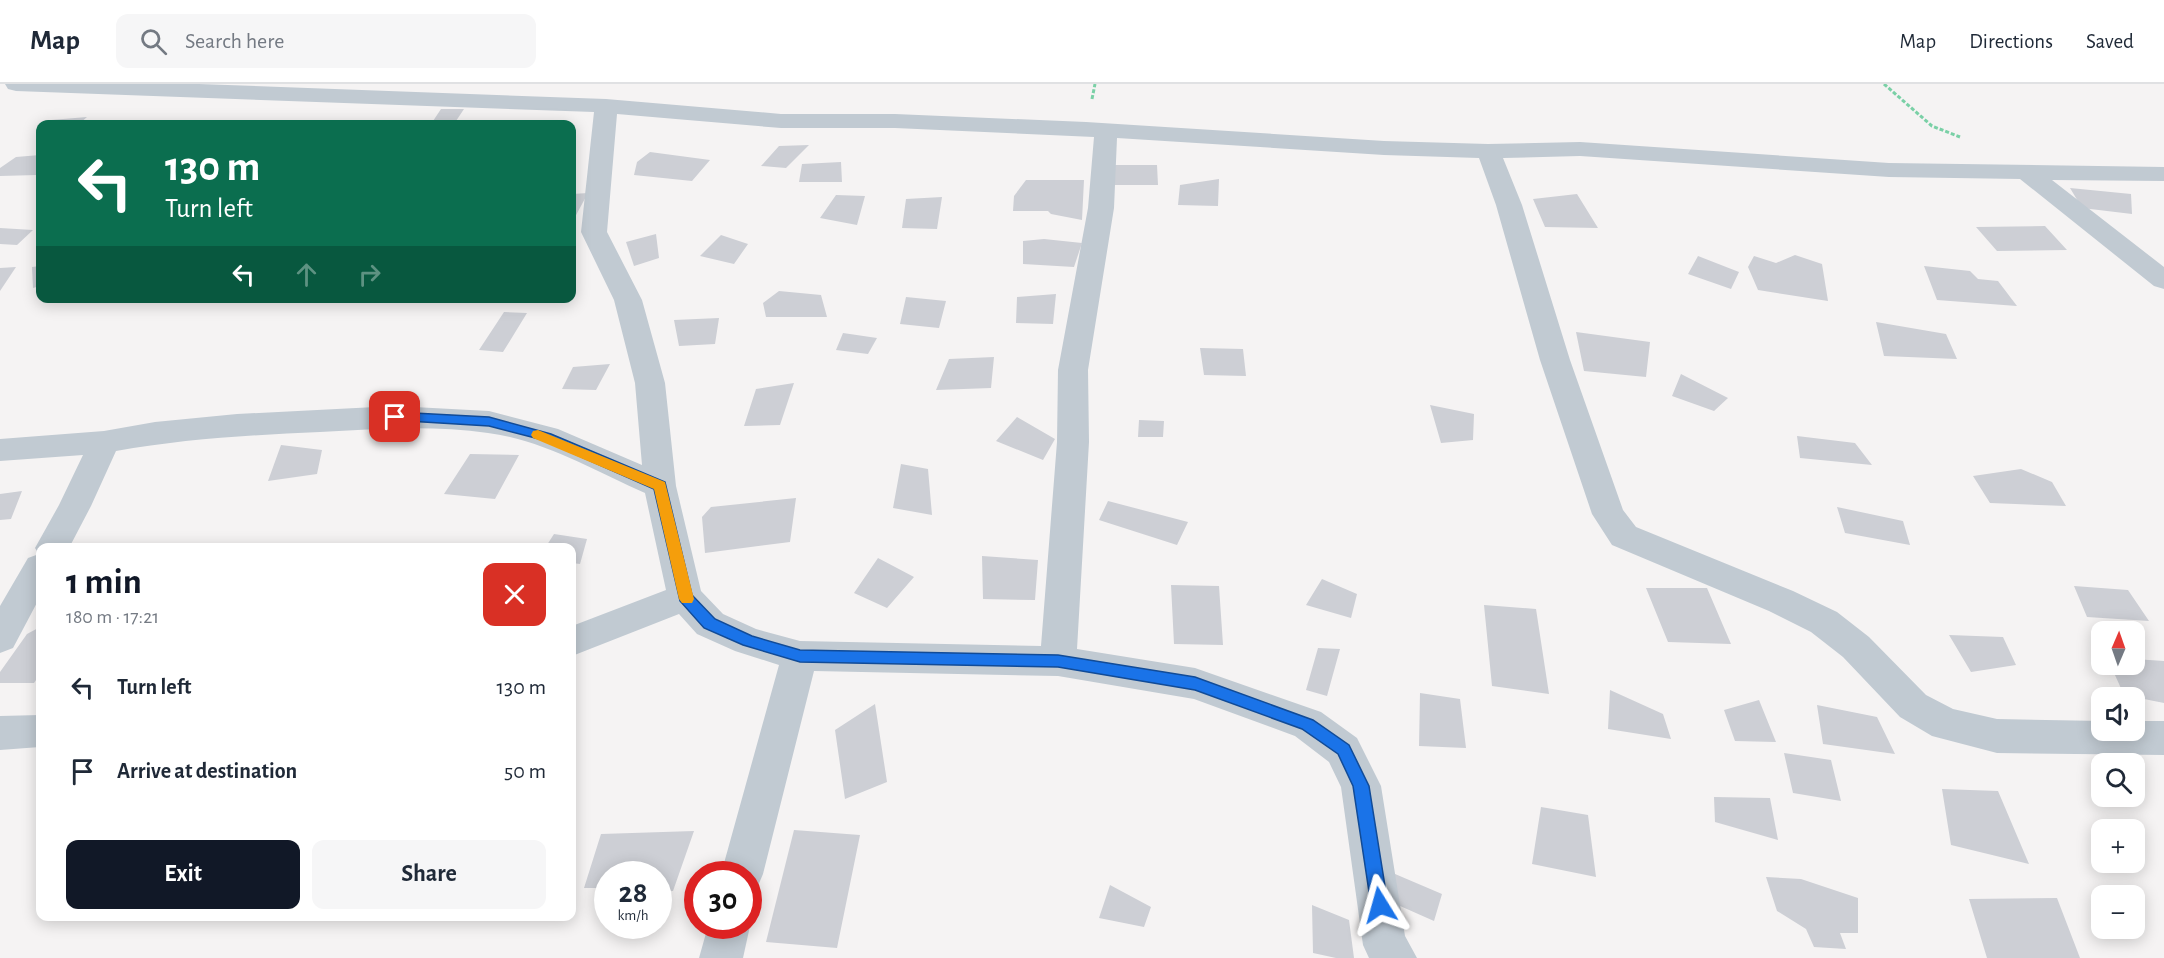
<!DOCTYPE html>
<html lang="en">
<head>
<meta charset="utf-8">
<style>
	:root { --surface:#fff; --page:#f6f6f7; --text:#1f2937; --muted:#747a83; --line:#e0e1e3; --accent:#111827 }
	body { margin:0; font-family:"Alegreya Sans",sans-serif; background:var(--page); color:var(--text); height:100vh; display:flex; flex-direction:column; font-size:22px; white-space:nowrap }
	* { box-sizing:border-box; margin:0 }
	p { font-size:20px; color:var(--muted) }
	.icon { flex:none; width:33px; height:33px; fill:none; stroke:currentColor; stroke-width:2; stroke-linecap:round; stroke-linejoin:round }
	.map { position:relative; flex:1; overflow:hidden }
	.side { position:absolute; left:36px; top:459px; width:540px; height:378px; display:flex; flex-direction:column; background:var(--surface); border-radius:12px; box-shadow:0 3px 15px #0003 }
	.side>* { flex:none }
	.hud { position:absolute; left:36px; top:36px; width:540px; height:183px; border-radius:12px; box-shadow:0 3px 15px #0003; background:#0b6e4f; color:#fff; overflow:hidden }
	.needle { width:39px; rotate:2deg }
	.tools { position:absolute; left:2091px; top:537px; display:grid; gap:12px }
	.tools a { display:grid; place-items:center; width:54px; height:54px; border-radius:12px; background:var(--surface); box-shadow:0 3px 15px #0003; font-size:30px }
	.speed { position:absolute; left:594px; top:777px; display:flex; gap:12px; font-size:30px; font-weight:700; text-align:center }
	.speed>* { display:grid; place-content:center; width:78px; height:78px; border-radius:50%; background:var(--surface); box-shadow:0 3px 15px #0003; line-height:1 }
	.speed small { font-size:15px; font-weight:400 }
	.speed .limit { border:9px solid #d22; background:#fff; color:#111 }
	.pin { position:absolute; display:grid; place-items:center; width:51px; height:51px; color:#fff; margin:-26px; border-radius:12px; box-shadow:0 3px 9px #0006 }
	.me { position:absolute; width:66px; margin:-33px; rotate:352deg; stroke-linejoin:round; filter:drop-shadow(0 0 4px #0008) }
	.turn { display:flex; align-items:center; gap:21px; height:126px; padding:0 30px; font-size:27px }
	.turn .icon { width:78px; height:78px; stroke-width:2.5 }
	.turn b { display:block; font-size:42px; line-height:51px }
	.lanes { display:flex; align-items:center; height:57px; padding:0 30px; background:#0003; justify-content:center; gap:30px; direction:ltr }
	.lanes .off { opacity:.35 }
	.round { display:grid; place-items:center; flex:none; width:63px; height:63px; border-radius:12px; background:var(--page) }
	.overview { display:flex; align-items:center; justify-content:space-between; height:102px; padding:0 30px }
	h1 { font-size:36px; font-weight:700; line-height:45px; color:var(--accent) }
	.primary-button { display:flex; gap:12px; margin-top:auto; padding:12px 30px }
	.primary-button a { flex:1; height:69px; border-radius:12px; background:var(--accent); color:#fff; font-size:24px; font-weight:700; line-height:69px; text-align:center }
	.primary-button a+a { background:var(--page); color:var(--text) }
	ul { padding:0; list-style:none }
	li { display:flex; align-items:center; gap:18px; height:84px; padding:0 30px }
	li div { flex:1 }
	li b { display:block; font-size:22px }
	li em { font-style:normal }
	header { display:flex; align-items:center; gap:36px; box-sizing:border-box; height:84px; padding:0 30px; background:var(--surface); border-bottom:2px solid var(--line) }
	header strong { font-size:28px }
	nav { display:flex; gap:33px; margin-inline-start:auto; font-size:21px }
	.search { width:420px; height:54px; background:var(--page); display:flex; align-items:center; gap:15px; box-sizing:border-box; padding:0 21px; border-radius:12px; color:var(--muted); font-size:22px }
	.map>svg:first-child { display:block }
	.building { fill:#cdcfd5 }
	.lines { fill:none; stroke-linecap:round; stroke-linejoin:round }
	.path { stroke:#7ad0a6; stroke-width:3; stroke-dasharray:4 2; stroke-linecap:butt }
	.minor { fill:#c1cad2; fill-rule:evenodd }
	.route { fill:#1a73e8; stroke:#114b97; stroke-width:1.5 }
	.slow { fill:#f59e0b }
</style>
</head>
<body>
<header>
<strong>Map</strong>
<div class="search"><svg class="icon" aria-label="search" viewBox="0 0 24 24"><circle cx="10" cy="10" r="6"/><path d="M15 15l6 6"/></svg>Search here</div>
<nav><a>Map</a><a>Directions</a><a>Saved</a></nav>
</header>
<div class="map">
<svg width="2164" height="874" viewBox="0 0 2164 874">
	<rect width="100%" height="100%" fill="#f5f3f3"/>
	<path class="building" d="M441 25H464L454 40H431Z
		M87 33 79 40H45L51 36Z
		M809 61 786 84 761 82 779 62Z
		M650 68 710 76 692 97 634 91 637 78Z
		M40 71V87L37 91 0 92V84L16 73Z
		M841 78 842 98H799L802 80Z
		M1115 81H1157L1158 101H1115Z
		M1219 95 1218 122 1178 121 1180 101Z
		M1026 96H1084L1082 136 1051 130 1048 127H1013L1014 112Z
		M2070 104 2131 110 2132 130 2082 124Z
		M588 109 575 133H572V110Z
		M1577 110 1598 144 1545 143 1533 115Z
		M836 111 865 112 857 141 820 134Z
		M942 113 937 145 902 144 906 115Z
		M2045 142 2067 166 1997 167 1976 143Z
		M0 144 33 146 17 161 0 160Z
		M656 150 659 174 634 182 626 158Z
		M721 151 748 160 734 180 700 172Z
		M1044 155 1082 159 1074 183 1023 180V157Z
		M1795 171 1822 180 1828 217 1758 206 1748 183 1754 172 1776 179Z
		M1698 172 1739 188 1731 205 1688 190Z
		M40 182V202L33 204 32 183Z
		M1924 182 1970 187 1978 195 1998 197 2017 222 1937 216Z
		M16 183 0 207V184Z
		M779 207 821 211 827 233H766L763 219Z
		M1056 210 1053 240 1016 239 1017 213Z
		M906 213 946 217 939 244 900 240Z
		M504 228 527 229 503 268 479 266Z
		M719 234 715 260 679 262 674 236Z
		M1876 238 1946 250 1957 275 1884 272Z
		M1576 248 1650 258 1646 293 1584 287Z
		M843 249 877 254 868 270 836 266Z
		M1200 264 1243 265 1246 292 1204 291Z
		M994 273 991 304 936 306 949 275Z
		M610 280 596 306 562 305 573 283Z
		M1681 290 1728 314 1714 327 1672 312Z
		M794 299 780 341 744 342 756 305Z
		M1430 321 1474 330 1473 356 1441 359Z
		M1017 333 1055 355 1043 376 996 357Z
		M1139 336 1164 337 1163 353H1138Z
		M1797 352 1855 359 1872 381 1800 374Z
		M281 361 322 366 317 390 268 397Z
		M470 370 519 371 495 415 444 410Z
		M901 380 928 385 932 431 893 424Z
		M2021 385 2052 398 2066 422 1990 419 1973 392Z
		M22 407 11 435 0 436V410Z
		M796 414 790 458 705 469 702 433 711 423Z
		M1108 417 1188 438 1177 461 1099 436Z
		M1837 423 1903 437 1910 461 1845 449Z
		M554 450 587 455 580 480 572 479V464H545Z
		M982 472 1038 476 1035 516 983 515Z
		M878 474 914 493 887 524 854 509Z
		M1322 495 1357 510 1351 534 1306 521Z
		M1171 501 1219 502 1223 561 1174 560Z
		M2074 502 2128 506 2149 537 2087 533Z
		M1646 504H1707L1731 560 1668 558Z
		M1484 521 1536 525 1549 610 1492 602Z
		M40 543V590L34 599H0V588L27 550Z
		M1949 551 2003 553 2016 581 1971 588Z
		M1318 564 1340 565 1327 612 1306 606Z
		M2134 575 2164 577V619L2124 611 2110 580H2134Z
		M1610 606 1663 630 1671 655 1608 645Z
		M1420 609 1460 615 1466 664 1419 662Z
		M1759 616 1776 658 1735 657 1724 626Z
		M875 620 887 698 845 715 835 646Z
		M1817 621 1877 633 1895 670 1823 660Z
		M1784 669 1831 676 1841 717 1793 709Z
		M1942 705 1998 707 2029 780 1951 761Z
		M1714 713 1770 714 1778 756 1715 738Z
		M1541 723 1588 731 1596 793 1532 780Z
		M794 746 860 751 837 864 766 858Z
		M694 747 673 807 658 806V790H608V804H584L601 750Z
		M1388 787 1442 810 1434 837 1391 818Z
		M1766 793 1801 795 1858 814V849H1840L1846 865 1814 863 1806 845 1777 827Z
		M1110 801 1151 823 1144 843 1099 834Z
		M2057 814 2080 874H1987L1969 815Z
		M1312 821 1349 836 1354 874H1336L1313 869Z"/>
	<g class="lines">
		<path class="path" d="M1884 0 1932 42 1960 53
			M1092 15 1095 0"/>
		<path class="minor" d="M5 0H199L606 15 781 30H895L1086 38 1384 57 1488 60 1580 58 1889 79 2164 83V97L2052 96 2164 183V205L2154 202 2020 95 1889 93 1580 72 1503 74 1522 121 1570 276 1623 426 1636 443 1793 507 1837 528 1869 553 1926 611 1953 625 1997 635 2102 637V646H2134V637H2164V671L1997 669 1932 652 1900 633 1843 573 1811 548 1769 527 1612 461 1592 430 1540 276 1496 121 1479 74 1384 71 1117 54 1114 124 1088 286 1089 358 1077 565 1195 584 1321 628 1357 654 1381 702 1405 852 1417 874H1369L1363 861 1341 703 1329 678 1295 652 1194 615 1058 592 814 587 763 790 757 804 748 807V790H721L779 581 735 567 697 550 679 530 572 572V542L666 506 645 409C595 387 543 356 488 349 433 341 375 345 320 348 251 351 183 355 116 367L91 422 69 464H40V513L13 564 0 569V522L28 474 39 470 35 464 59 421 83 371 0 377V355L104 347 155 338 237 330 395 322 489 327 558 345 642 381 635 299 614 216 581 148 594 28 16 7 8 5ZM617 30 781 44H895L1094 53 1088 124 1058 286 1057 358 1041 562 800 557 756 545 723 530 701 507 676 402 665 299 642 216 607 148Z
			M40 631V663L0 666V632Z
			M748 838 750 842 743 874H699L708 842H748Z"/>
	</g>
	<path class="route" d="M395 328 489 333 551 350 665 398 692 511 715 535 752 552 800 566 1058 571 1195 593 1313 636 1349 661 1369 702 1388 821 1386 827 1380 830 1373 827 1371 821 1353 702 1338 670 1302 645 1195 606 1058 583 800 578 743 561 704 544 680 517 654 405 543 356 489 342 391 336 389 333 391 330Z"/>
	<path class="slow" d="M538 346 665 398 694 515 692 519H682L679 515 654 405 533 354 531 351 533 347Z"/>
</svg>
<div class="tools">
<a><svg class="needle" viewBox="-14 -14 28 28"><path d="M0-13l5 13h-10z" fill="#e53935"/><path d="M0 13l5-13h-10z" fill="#747a83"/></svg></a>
<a><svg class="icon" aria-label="sound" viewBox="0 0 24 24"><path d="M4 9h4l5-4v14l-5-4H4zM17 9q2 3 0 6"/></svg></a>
<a><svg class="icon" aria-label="search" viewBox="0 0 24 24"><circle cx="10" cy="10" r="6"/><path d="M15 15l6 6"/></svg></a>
<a>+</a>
<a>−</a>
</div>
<div class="speed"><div>28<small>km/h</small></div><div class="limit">30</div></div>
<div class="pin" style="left:395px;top:333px;background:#d93025"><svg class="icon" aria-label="arrive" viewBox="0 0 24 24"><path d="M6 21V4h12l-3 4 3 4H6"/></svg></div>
<svg class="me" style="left:1380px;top:821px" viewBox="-20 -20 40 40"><path d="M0-17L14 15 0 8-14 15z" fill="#1a73e8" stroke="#fff" stroke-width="4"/></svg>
<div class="hud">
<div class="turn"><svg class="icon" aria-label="left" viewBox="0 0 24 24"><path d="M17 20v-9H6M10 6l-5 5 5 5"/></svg><div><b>130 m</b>Turn left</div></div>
<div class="lanes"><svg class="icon" aria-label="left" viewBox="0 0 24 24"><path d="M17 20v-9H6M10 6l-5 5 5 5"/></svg><svg class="icon off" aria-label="ahead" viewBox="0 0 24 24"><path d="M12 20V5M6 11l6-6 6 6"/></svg><svg class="icon off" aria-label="right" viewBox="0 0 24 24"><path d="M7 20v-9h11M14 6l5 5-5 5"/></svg></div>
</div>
<section class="side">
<div class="overview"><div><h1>1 min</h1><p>180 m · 17:21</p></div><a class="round" style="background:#d93025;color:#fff"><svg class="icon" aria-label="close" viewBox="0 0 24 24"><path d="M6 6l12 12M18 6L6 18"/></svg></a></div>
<ul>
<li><svg class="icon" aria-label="left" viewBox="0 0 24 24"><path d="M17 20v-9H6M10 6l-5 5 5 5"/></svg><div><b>Turn left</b></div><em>130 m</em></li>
<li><svg class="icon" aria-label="arrive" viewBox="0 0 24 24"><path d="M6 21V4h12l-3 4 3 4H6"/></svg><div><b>Arrive at destination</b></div><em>50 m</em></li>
</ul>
<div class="primary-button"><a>Exit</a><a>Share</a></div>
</section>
</div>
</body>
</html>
